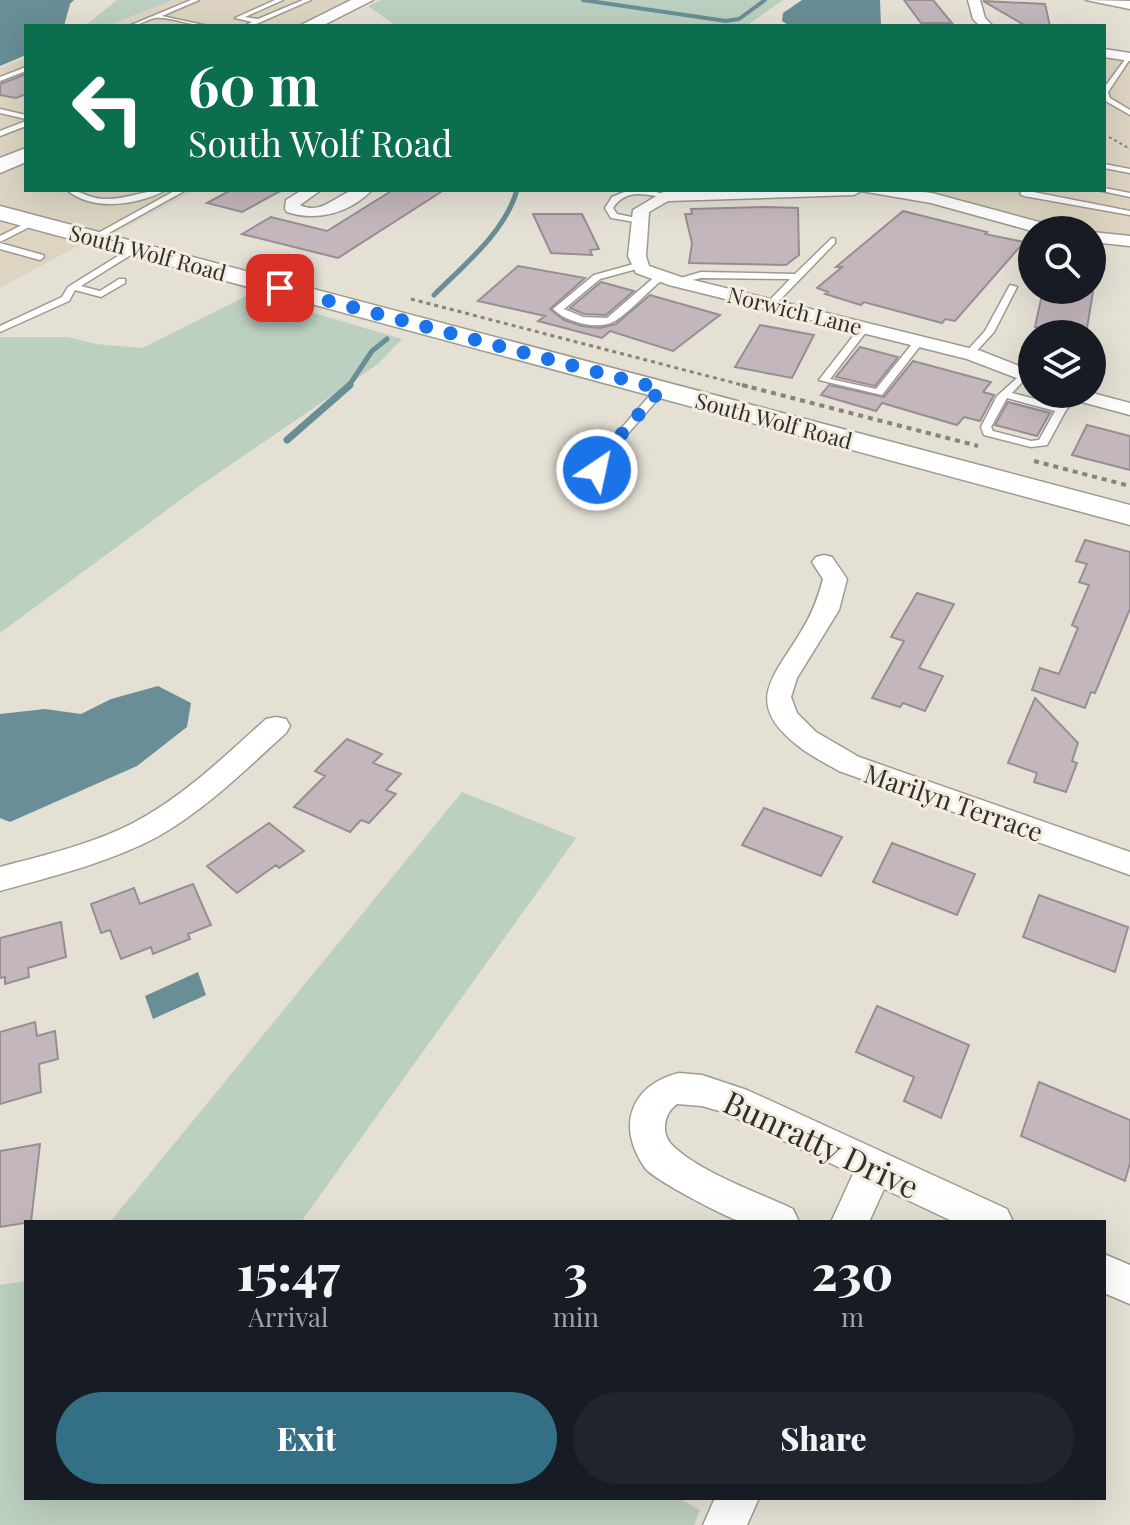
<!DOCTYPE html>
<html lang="en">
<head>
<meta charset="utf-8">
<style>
	:root { --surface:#171b24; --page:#20242c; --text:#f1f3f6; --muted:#9ea1a6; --accent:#337086 }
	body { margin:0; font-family:"Playfair Display",serif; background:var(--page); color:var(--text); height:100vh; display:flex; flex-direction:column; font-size:30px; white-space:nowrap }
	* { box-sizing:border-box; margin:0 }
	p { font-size:26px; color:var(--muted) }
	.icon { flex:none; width:44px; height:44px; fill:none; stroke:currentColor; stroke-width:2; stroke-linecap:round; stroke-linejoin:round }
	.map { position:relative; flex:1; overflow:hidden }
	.sheet { position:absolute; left:24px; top:1220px; width:1082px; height:280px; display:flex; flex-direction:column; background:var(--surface); border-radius:0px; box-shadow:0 8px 32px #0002 }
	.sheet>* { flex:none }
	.hud { position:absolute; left:24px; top:24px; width:1082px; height:168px; border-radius:0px; box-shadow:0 8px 32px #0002; background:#0b6e4f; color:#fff; overflow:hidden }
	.tools { position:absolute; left:1018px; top:216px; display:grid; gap:16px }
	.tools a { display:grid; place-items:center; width:88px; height:88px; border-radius:50%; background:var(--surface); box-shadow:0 8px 32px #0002; font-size:40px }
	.pin { position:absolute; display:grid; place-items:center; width:68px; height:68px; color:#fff; margin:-34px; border-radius:16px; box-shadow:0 4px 12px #0006 }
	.me { position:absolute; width:88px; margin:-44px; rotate:34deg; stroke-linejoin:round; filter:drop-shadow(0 0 6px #0008) }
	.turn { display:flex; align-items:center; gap:28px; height:168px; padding:0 32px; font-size:36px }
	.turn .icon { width:104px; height:104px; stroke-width:2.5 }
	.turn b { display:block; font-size:56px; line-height:68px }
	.eta { display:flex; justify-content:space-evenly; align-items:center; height:136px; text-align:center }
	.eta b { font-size:48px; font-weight:800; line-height:56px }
	.primary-button { display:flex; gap:16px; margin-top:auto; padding:16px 32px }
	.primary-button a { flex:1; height:92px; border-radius:48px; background:var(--accent); color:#fff; font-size:32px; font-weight:800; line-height:92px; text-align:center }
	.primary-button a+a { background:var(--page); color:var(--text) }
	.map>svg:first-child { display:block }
	.built { fill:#ddd5c2 }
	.green { fill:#bcd0c1 }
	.water { fill:#698e95 }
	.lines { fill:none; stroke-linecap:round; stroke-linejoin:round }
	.stream-far2 { stroke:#698e95; stroke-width:4 }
	.stream-far1 { stroke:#698e95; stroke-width:5 }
	.stream { stroke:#698e95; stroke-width:7 }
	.building { fill:#c3b6bd; stroke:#998d94; stroke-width:2 }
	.lane-casing { stroke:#9f9a8f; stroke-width:3 }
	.street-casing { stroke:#9f9a8f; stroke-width:3 }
	.secondary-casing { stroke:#9f9a8f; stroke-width:3 }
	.path-far2 { stroke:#87847c; stroke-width:2; stroke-dasharray:3 3; stroke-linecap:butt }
	.path-far1 { stroke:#87847c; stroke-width:3; stroke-dasharray:4 4; stroke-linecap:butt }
	.path { stroke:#87847c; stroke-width:4; stroke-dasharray:5 5; stroke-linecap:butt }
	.lane { fill:#fff; fill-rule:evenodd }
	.street { fill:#fff; fill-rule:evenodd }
	.secondary { fill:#fff; fill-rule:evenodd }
	.route { stroke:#1a73e8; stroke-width:14; stroke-dasharray:0 25.2 }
	.labels { text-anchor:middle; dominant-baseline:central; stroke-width:6; stroke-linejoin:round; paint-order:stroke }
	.far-street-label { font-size:22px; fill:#312f2b; stroke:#f3ede1 }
	.street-label { font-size:26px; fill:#312f2b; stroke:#f3ede1 }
	.near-street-label { font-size:32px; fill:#312f2b; stroke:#f3ede1 }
</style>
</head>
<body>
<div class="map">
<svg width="1130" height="1525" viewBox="0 0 1130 1525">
	<rect width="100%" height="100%" fill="#e5e0d4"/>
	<path class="built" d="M173 0H361L304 26H107Z
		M1104 54 1130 58V240L1092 235V230L1044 228 894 190H1104Z
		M26 58V152L0 163V68Z
		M26 157V190H196L106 238 0 209V169Z
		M0 216 89 240 0 288Z"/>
	<path class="green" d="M117 0H173L107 26H85Z
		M381 0H783L749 24 756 26H396L368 6Z
		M250 294 402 339 378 364 198 487 0 633V337H68L96 344 142 348Z
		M462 792 576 838 301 1222H110Z
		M26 1281V1498H678L700 1510 694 1525H0V1285Z"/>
	<path class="water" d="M0 0H74L70 4 64 26H26V55L0 66Z
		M802 0H880L881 26H790L782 21 783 13Z
		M158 686 191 703 187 727 137 766 10 822 0 818V714L45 709 81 714 111 699Z
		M198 972 206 995 153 1019 145 996Z"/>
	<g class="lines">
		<path class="stream-far2" d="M583 0 726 21 739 19 765 0"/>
		<path class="stream-far1" d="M434 295C464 265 505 232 517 190
			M348 387 372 351 387 339"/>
		<path class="stream" d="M287 440 350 385"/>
	</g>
	<path class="building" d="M904 0H933L952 23H921Z
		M983 1 1045 4 1050 26H1026Z
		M26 74V94L16 98 0 95V84Z
		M231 190H282L242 212 207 203Z
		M393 190H444L338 258 242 234 271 217 327 231Z
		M767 207 798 208 799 255 786 265 689 263 692 243 685 214H692L691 209Z
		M903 211 987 232 985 234 1024 242 955 321 945 319 942 323 864 302 861 305 825 294 828 292 817 288 842 267H836Z
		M533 214H582L599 249 590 250 592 255 551 253Z
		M518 266 585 278 550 309 564 320 582 326 600 328 616 324 650 295 720 315 673 351 610 331 602 338 538 321 545 316 478 301Z
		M601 282 634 291 606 315 584 314 570 308Z
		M1043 290 1093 292 1086 334H1060L1035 327Z
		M760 325 814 335 792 378 735 367Z
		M860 347 898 357 875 386 836 377Z
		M913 361 991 382 983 392 994 395 980 421 964 417 957 425 882 403 876 411 821 395 829 385 884 397Z
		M1008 402 1050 413 1037 436 995 425Z
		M1087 425 1130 436V470L1072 455Z
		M1085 540 1130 552V609L1095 693 1091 692 1085 708 1032 690 1040 668 1059 674 1078 628 1072 625 1089 585 1079 582 1087 564 1076 561Z
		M917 593 954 604 919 668 943 676 925 711 903 703 900 707 872 698 904 641 891 637Z
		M1035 698 1078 743 1072 761 1077 763 1066 792 1034 782 1037 773 1008 763Z
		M347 739 382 754 373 763 401 774 386 790 396 794 369 823 361 820 350 832 294 807 325 776 315 771Z
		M764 808 842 837 821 876 742 845Z
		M269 823 304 851 279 868 276 865 237 893 207 866Z
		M892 843 975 874 957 915 873 882Z
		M193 884 211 925 188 934 190 939 153 954 151 947 121 959 110 930 101 933 91 904 134 888 140 904Z
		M1039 895 1128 927 1115 972 1023 937Z
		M61 922 66 957 28 968 29 977 5 984V977L0 978V938Z
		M877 1006 969 1045 941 1118 904 1101 914 1077 856 1052Z
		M35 1022 37 1036 55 1031 58 1059 39 1064 41 1092 0 1104V1032Z
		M1039 1082 1130 1120V1163L1125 1181 1021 1136Z
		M40 1144 31 1222 0 1227V1151Z"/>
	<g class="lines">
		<g class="lane-casing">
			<path id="lane" d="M191 0H199L162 16 208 26C193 26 167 16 155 18 145 20 139 26 129 26Z
				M275 0H283L245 17 258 19 303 0H311L252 26H244L252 22 235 18Z
				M1129 54 1130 59 1108 92 1110 98 1130 110V115L1104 100V88Z
				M26 67V71L0 81V77Z
				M0 109 26 115V119L0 113Z
				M26 121V126L0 136V131Z
				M1104 164 1130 169V173L1104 168Z
				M1104 188 1130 193V197L1097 190H1104Z
				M67 190C80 190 90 199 103 199 125 200 145 190 166 190 138 205 93 212 67 190Z
				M176 190H186L96 240 89 238Z
				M629 190H650L669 196 665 198C645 194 626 188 613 208L617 214 641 219V223L611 218 605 208 612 197Z
				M1023 190 1130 211V215L1024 196 1020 194Z
				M32 220 39 222 0 242V236Z
				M832 238 835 239V243L774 306 766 304 790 279 701 278 675 284 671 281 701 272 795 274Z
				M0 243 43 255 44 257 40 260 0 249Z
				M134 246 137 247V251L81 286 100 291 119 279H125V283L101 297 75 290 69 301 0 332V326L62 297 68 287Z
				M641 262 644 263V267L600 279 564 309 583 317 607 318 658 274H664V278C648 291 632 310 615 321 598 331 566 322 553 309L594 275Z
				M1010 285 1017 287 994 332 972 356H966V352L985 331Z
				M861 326 869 328 830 379 876 389 916 339 924 341 882 395 819 380Z
				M1024 372 1029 375 1012 393 1059 405 1069 394H1079L1066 410 1047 445 1031 447 984 435 981 427 997 396ZM1007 398 1055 411 1039 440 1031 441 993 431 991 427Z
				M661 386 665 387V391L604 461 603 469 610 475 630 480 632 482 626 485 602 480 592 470 594 460 657 387Z"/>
		</g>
		<g class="street-casing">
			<path id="street" d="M968 0H980L985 18 993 26H980L973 19Z
				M1086 0 1130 1V9Z
				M1104 49 1130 53V61L1104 57Z
				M302 190H321L300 205C320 215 333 198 351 191 357 189 365 190 372 190 350 213 317 222 287 212L285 209 286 200Z
				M906 190 932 193 1054 226 1056 230 1032 231 931 203 861 191 854 195 668 201 649 212 646 256 649 266 681 277 981 351 1032 371V384L967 359 669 285 636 273 628 256 633 210 665 191Z
				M1092 232 1130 236V246L1092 242Z
				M1092 393 1130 403V415L1067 398 1064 394Z
				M824 555 832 557 847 579 839 610 797 678 791 697 797 713 816 732 859 757 1130 852V875L839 771C825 763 809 755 797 745 742 702 775 676 802 630 812 614 818 598 823 579L812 562 816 557Z
				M276 717 286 719 290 726 286 733C245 770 205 810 157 837 108 863 53 876 0 891V867C45 855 93 844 135 822 184 796 225 756 266 719Z
				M679 1073 702 1075 747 1090 1007 1209 1013 1222H954L884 1189 869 1222H831L853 1174 723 1112 702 1106 677 1104C663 1114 660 1135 674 1147 704 1174 757 1192 793 1209L799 1222C781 1222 760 1225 743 1222 728 1219 653 1179 645 1168 616 1127 630 1085 679 1073Z
				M1104 1254 1130 1265V1304L1104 1293Z
				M715 1498H759L747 1525H703Z"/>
		</g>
		<g class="secondary-casing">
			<path id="secondary" d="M351 0H373L322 26H299Z
				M26 148V162L0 173V158Z
				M0 206 1130 505V525L0 220Z"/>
		</g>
		<path class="path-far2" d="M1109 137 1130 149"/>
		<path class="path-far1" d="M411 299 750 387"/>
		<path class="path" d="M742 385 978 446
			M1034 461 1130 486"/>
		<use href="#lane" class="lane"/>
		<use href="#street" class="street"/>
		<use href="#secondary" class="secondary"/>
	</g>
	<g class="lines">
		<path class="route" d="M280 288 661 389 599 460 597 470"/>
	</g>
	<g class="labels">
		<g class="far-street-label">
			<text transform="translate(148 252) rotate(15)">South Wolf Road</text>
			<text transform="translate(795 310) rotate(14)">Norwich Lane</text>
			<text transform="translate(774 420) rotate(15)">South Wolf Road</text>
		</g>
		<g class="street-label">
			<text transform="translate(954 802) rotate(19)">Marilyn Terrace</text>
		</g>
		<g class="near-street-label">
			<text transform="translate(822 1143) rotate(25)">Bunratty Drive</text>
		</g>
	</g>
</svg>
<div class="tools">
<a><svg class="icon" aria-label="search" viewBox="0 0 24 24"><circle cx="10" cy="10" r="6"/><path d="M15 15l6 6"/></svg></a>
<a><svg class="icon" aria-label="layers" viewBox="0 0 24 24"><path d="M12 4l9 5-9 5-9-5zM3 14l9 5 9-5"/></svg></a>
</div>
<div class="pin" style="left:280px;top:288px;background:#d93025"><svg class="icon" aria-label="arrive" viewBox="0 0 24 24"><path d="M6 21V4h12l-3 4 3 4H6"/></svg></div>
<svg class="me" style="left:597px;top:470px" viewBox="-20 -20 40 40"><circle r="17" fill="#1a73e8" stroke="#fff" stroke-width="3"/><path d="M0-11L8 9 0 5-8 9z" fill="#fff"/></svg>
<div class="hud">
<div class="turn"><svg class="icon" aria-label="left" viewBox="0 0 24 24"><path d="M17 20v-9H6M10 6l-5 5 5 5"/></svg><div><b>60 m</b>South Wolf Road</div></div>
</div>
<section class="sheet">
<div class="eta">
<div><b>15:47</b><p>Arrival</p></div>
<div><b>3</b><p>min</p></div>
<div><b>230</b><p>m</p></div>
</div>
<div class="primary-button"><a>Exit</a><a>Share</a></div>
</section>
</div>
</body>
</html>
